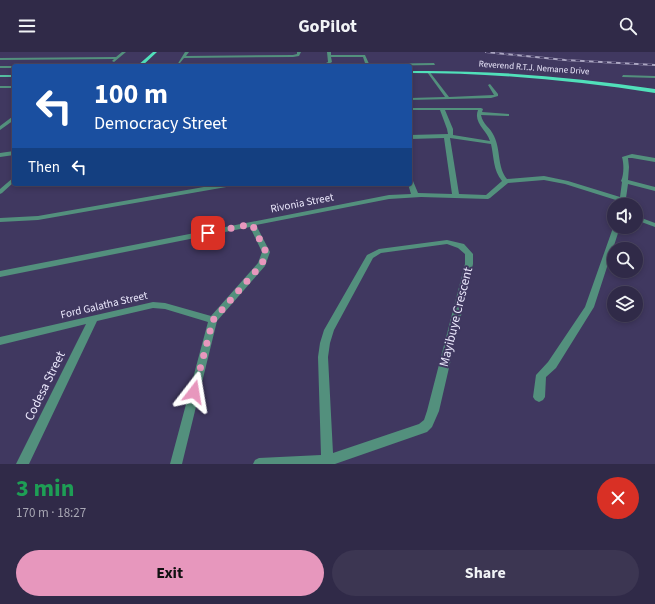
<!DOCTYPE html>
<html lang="en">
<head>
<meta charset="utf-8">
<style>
	:root { --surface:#302a48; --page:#3c3652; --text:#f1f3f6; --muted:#a8a7b4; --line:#4b4660; --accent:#e797bd }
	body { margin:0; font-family:"Source Sans 3",sans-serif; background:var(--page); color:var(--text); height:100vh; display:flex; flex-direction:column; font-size:15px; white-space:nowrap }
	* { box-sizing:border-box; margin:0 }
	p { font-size:13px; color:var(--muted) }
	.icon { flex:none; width:22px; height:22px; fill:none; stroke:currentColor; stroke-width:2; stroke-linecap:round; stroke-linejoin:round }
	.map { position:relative; height:412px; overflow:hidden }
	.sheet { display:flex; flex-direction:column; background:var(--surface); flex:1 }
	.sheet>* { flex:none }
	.top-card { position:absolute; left:12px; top:12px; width:400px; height:122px; border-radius:4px; box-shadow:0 2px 6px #0003,0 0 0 1px var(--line); background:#1a4fa0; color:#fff; overflow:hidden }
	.tools { position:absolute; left:607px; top:146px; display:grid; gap:8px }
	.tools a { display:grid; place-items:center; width:36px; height:36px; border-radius:50%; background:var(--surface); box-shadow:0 2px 6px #0003,0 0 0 1px var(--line); font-size:20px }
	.pin { position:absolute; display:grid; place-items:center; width:34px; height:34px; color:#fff; margin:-17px; border-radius:8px; box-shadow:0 2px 6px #0006 }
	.me { position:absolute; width:44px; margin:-22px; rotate:14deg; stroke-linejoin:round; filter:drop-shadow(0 0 3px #0008) }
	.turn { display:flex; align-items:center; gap:14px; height:84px; padding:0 16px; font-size:18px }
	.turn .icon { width:52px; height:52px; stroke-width:2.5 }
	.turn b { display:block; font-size:28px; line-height:34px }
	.then { display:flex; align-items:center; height:38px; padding:0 16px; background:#0003; gap:8px; font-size:15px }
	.round { display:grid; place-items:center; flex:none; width:42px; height:42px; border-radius:21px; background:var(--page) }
	.head { display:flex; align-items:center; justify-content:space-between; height:68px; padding:0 16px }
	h1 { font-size:24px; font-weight:700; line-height:30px; color:#1e9e55 }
	.button { display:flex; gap:8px; margin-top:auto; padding:8px 16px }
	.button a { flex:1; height:46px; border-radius:24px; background:var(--accent); color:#111; font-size:16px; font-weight:700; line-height:46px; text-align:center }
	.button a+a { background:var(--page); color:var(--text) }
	header { display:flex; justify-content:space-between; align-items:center; height:52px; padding:0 16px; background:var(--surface); font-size:18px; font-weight:700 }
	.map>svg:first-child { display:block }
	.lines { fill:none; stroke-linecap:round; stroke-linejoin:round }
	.lane { fill:#53907d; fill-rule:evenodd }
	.street { fill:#53907d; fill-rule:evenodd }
	.secondary { fill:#54bda0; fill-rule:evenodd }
	.primary { fill:#51e0ba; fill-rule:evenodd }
	.rail-casing { stroke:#aaa5c1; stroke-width:2 }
	.rail { stroke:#403860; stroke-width:1.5; stroke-dasharray:4.5; stroke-linecap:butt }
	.route { stroke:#e797bd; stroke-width:7; stroke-dasharray:0 12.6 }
	.labels { text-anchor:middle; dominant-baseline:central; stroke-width:4; stroke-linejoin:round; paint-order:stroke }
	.far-street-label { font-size:9px; fill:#eae7fb; stroke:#403860 }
	.street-label { font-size:11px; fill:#eae7fb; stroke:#403860 }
	.near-street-label { font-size:13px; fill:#eae7fb; stroke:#403860 }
</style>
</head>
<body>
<header><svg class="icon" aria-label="menu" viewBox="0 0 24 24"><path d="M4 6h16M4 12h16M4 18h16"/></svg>GoPilot<svg class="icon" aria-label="search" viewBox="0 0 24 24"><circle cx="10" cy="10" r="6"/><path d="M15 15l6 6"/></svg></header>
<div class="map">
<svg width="655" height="412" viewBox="0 0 655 412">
	<rect width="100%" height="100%" fill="#403860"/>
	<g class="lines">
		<path class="lane" d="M434 11 435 13 367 14 366 13 367 12Z"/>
		<path class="street" d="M122 0H126L114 10 112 9 114 7 0 8V6L116 5Z
			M185 0H189L186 4 293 3 297 2V0H301L299 4 293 5 184 6 180 11H326L328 10 327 0H331V3H365L370 14H366L363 5H331L332 10 327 13 183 14 177 13Z
			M87 13H124L126 14H85Z
			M0 14H14V16H0Z
			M429 19 449 45 494 43 488 33 490 32 498 42V44L491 46 410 48V46L445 45 427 20Z
			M623 23 655 24V26L622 25Z
			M0 34H14V36H0Z
			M410 56H481L483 57 482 60 509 62V64H507L481 63C483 73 490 75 494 84 501 98 497 115 507 127L544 124 568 129 620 145 622 130 621 129C624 123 624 112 622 105L632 102 655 106V110L632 106H628L629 115 628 128 655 135V139L628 132 625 153H619V149L565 132 544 128 508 131 490 146 488 147 421 145 389 147 256 173 270 200 265 214 217 269 182 412H170L208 270 165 257 153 256 97 269 29 412H16L86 272 0 293V285L153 250 165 251 211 264 258 211 262 200 250 175 0 225V219L389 143 411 142 408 132H410V127L413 129 418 141 452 142 444 86 410 87V83L448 82 447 77 440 58H410ZM445 58H478C473 71 487 78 490 89L453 83V77ZM450 86 491 92C494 105 493 118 502 129L486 143 459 142Z
			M12 65H14V68L0 78V74Z
			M14 99V103L0 105V101Z
			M14 125V130L2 141 0 142V137Z
			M221 132H235L232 134 38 168 0 170V166L38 164Z
			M636 164 655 171V175L636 168Z
			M614 173V175H620L594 255 556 316 546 325 545 345 543 348 539 350 535 348 533 345 536 323 548 310 585 255Z
			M447 188 464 192 473 202V212L439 359 432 375 427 380 335 412H253L255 408 259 406 321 403 318 305 320 291 324 278 367 203 379 197ZM447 192 458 196 465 202V212L427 359 424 368 419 372 333 401 328 305 330 291 334 278 373 206 381 201Z"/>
		<path class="secondary" d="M0 23H14V25H0Z"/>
		<path class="primary" d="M153 0H157L142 14H137Z
			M410 19C492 18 574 25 655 37V41C574 28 492 21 410 21Z"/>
		<g class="rail-casing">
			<path id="rail" d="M486 0 565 8 655 13"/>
		</g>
		<use href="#rail" class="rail"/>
	</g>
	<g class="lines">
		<path class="route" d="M194 340 213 268 262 212 266 200 252 172 208 181"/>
	</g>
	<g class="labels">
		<g class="far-street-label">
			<text transform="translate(534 16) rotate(4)">Reverend R.T.J. Nemane Drive</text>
		</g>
		<g class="street-label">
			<text transform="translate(302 151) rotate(-11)">Rivonia Street</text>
			<text transform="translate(104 253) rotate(-13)">Ford Galatha Street</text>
		</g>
		<g class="near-street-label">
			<text transform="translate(456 265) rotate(-76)">Mayibuye Crescent</text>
			<text transform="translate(45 334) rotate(-64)">Codesa Street</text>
		</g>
	</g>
</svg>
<div class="tools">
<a><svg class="icon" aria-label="sound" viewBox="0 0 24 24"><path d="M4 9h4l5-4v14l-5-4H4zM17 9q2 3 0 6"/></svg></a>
<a><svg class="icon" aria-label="search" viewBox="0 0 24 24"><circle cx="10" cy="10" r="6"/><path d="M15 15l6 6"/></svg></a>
<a><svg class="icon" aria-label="layers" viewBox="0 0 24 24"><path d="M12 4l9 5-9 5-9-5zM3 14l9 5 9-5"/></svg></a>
</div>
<div class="pin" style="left:208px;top:181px;background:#d93025"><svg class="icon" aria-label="arrive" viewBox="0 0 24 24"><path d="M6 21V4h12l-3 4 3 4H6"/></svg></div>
<svg class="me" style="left:194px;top:340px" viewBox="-20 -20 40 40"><path d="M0-17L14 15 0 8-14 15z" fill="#e797bd" stroke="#fff" stroke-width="4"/></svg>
<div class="top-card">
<div class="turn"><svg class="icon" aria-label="left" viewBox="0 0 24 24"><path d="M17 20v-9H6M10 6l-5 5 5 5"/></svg><div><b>100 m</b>Democracy Street</div></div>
<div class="then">Then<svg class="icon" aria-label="left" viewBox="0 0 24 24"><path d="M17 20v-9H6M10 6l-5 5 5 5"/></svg></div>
</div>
</div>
<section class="sheet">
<div class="head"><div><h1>3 min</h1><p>170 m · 18:27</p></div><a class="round" style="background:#d93025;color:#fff"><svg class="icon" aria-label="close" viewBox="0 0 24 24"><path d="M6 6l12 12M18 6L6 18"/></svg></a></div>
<div class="button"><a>Exit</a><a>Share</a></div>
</section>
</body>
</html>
